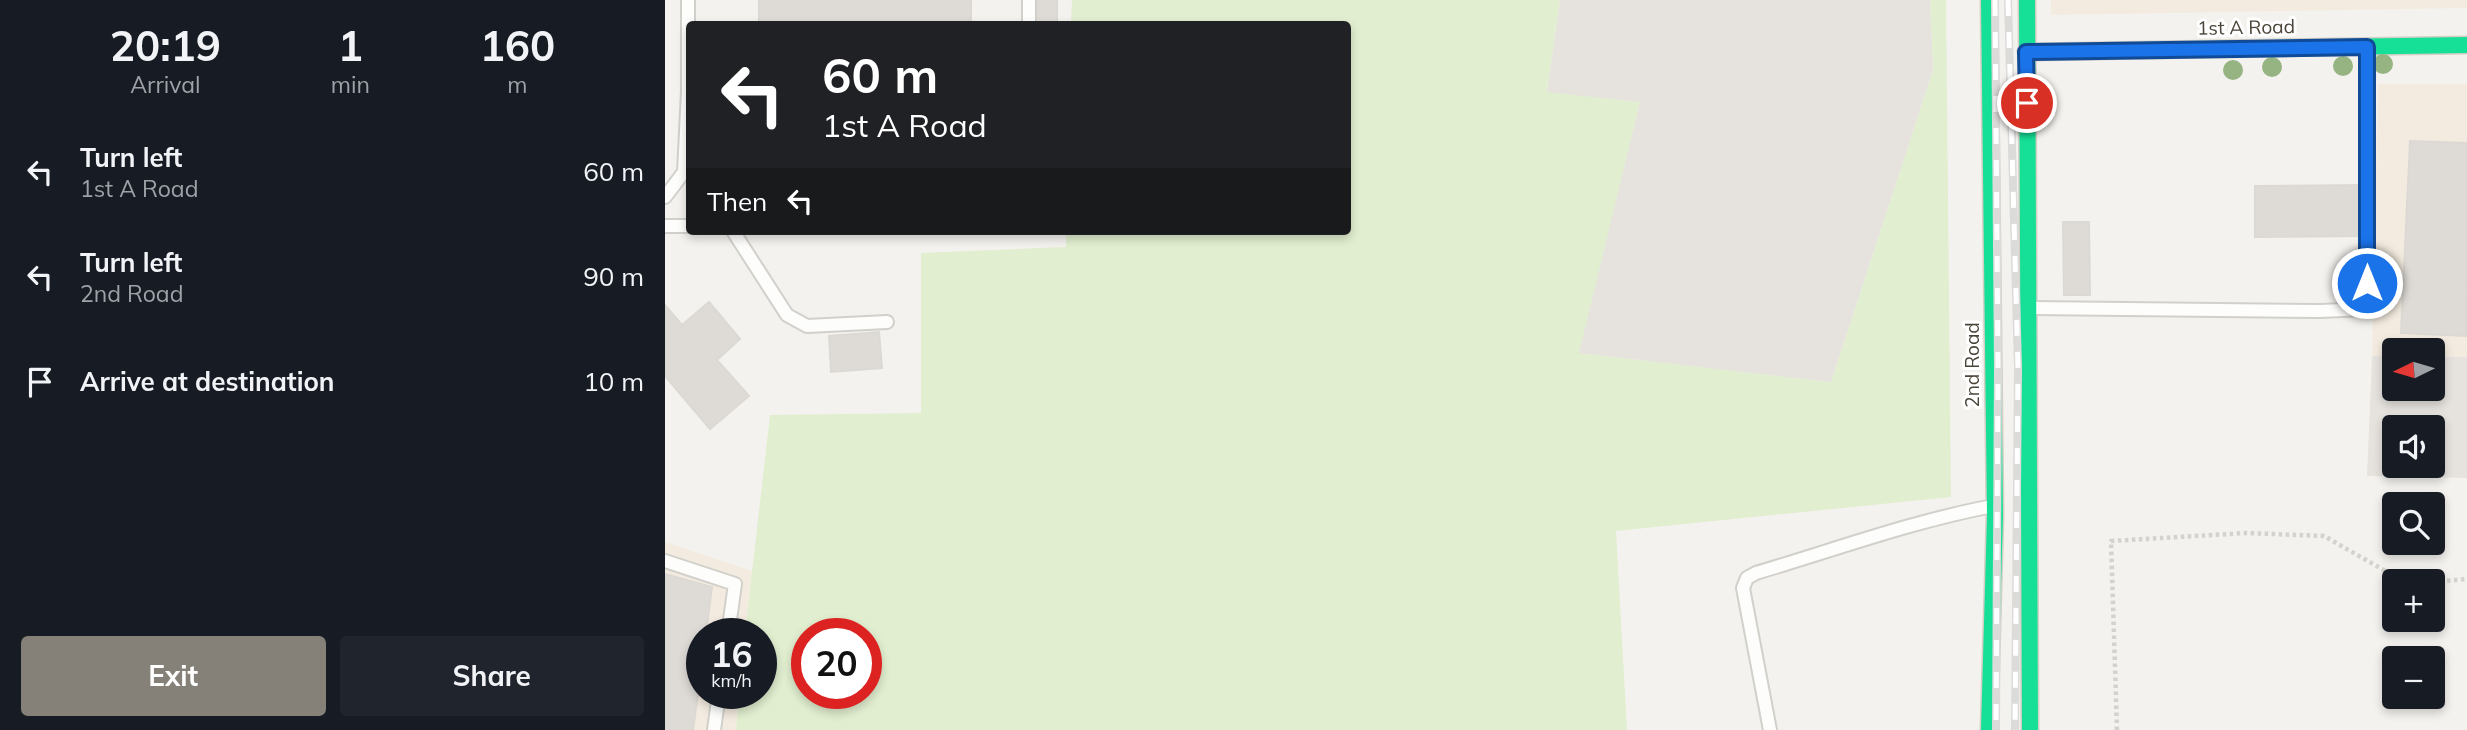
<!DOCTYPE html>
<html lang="en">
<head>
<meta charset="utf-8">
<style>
	:root { --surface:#171b24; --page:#20242c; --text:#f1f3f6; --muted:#9ea1a6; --accent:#868178 }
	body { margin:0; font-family:Mulish,sans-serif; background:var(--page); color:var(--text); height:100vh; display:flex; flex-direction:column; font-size:26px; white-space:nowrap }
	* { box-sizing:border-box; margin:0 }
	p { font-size:23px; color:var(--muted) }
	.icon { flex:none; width:38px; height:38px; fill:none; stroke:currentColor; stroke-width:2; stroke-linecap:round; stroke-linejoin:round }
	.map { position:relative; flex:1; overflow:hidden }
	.side { display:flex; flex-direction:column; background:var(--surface); width:665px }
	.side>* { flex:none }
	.guide { position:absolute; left:21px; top:21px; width:665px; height:214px; border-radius:7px; box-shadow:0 4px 10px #0003; background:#202124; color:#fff; overflow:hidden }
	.needle { width:46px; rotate:265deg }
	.tools { position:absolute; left:1717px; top:338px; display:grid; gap:14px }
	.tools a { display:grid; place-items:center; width:63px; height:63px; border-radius:7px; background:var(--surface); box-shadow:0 4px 10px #0003; font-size:35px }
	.speed { position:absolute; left:21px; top:618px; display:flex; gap:14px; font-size:35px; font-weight:700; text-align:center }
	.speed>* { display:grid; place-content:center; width:91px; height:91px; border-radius:50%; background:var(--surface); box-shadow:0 4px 10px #0003; line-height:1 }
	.speed small { font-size:18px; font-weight:400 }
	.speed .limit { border:10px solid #d22; background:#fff; color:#111 }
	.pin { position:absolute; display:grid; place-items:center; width:60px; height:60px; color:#fff; margin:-30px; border:4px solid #fff; border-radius:50%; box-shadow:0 2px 7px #0007 }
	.me { position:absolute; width:77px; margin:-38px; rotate:0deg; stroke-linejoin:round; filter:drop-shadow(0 0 5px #0008) }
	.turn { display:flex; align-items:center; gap:24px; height:147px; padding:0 21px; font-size:32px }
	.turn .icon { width:91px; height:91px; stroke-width:2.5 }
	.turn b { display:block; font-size:49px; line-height:60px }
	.then { display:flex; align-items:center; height:66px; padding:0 21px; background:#0003; gap:14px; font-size:26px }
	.eta { display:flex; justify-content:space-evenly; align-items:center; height:119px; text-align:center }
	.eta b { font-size:42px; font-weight:700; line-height:49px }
	.primary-button { display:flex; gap:14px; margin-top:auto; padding:14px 21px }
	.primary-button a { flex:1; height:80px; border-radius:7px; background:var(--accent); color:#fff; font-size:28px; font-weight:700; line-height:80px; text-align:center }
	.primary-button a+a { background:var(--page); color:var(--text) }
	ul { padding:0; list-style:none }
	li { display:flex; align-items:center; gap:21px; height:105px; padding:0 21px }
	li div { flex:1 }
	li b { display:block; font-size:26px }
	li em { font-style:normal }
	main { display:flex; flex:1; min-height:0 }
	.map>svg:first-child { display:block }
	.commercial { fill:#f3ebdf }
	.green { fill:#e1eecf; fill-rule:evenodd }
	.parking { fill:#e6e3df; fill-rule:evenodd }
	.building { fill:#dedbd6; stroke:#dcd9d4; stroke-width:2 }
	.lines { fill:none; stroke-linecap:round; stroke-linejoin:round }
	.lane-casing { stroke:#d2d0cb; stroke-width:16 }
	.fast-casing { stroke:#d3cfc5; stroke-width:19 }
	.path { stroke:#d3d2cc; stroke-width:4.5; stroke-dasharray:3.5 3.5; stroke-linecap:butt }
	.lane { stroke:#fdfdfc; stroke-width:12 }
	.fast { stroke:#16e098; stroke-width:16 }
	.rail-casing { stroke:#dbdbda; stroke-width:8 }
	.rail { stroke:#fff; stroke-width:5; stroke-dasharray:16; stroke-linecap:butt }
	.tree { fill:#96b382 }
	.route-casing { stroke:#114b97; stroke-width:18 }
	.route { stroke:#1a73e8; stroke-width:12 }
	.labels { text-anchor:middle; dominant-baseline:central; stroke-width:6; stroke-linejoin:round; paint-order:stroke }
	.street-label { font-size:19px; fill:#4b4439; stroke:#fff }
</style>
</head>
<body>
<main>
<section class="side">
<div class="eta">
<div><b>20:19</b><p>Arrival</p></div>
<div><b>1</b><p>min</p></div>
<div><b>160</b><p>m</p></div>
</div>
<ul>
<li><svg class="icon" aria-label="left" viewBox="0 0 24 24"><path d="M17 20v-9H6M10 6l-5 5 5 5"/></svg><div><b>Turn left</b><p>1st A Road</p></div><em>60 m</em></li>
<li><svg class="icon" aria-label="left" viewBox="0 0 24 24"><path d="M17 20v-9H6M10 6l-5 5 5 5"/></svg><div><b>Turn left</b><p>2nd Road</p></div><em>90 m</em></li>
<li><svg class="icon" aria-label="arrive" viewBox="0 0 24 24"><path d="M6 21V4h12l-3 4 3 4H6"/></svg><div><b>Arrive at destination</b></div><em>10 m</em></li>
</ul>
<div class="primary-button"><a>Exit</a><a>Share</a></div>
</section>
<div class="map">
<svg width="1802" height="730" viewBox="0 0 1802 730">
	<rect width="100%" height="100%" fill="#f4f2ee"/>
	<path class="commercial" d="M1386 0H1802V8L1386 15Z
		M1713 84H1802V357H1768V350H1729V356H1707Z
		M0 542 87 571 80 633 37 634V693H74L71 730H0Z"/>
	<path class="green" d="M407 0H895L882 91 975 102 915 353 1166 382 1268 70 1265 0H1281L1286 497 951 531 962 730H71L74 693H96V634L80 633 105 415 256 413V253L401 247V231H682V24H406ZM142 634H201V693H142Z"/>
	<path class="parking" d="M895 0H1265L1268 70 1166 382 914 353 975 102 882 92Z
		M1707 356H1729V388H1768V357H1802V478L1702 476ZM1729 427H1768V466H1729Z"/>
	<path class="building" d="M94 0H306V24H94Z
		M362 0H392V24H362Z
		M1745 141 1802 143 1801 336 1736 333Z
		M1699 185V236L1590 237V186Z
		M1398 222H1424L1425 295H1399Z
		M44 302 75 339 52 360 84 396 45 429 0 376V305L17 325Z
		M214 332 217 368 166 372 164 336Z
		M0 574 47 587 41 634H37V666L28 730H0Z"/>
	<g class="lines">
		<g class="lane-casing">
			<path id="lane" d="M364 24V0
				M0 197 19 172 23 92V0
				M0 226H24
				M68 231 122 315 142 326 222 322
				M1363 308 1655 311 1702 309V47
				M0 561 70 584 63 634
				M49 730 54 693
				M1105 730 1078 588 1082 578 1091 573C1169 550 1248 521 1328 506"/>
		</g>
		<g class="fast-casing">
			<path id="fast" d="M1324 0 1330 516 1324 730
				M1362 0 1365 730
				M1361 52 1802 45"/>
		</g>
		<path class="path" d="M1768 582 1802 579
			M1452 730 1446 541 1581 533 1659 536 1738 581"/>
		<use href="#lane" class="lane"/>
		<use href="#fast" class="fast"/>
		<g class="rail-casing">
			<path id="rail" d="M1330 0 1333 368 1331 730
				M1343 0 1353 368 1350 730"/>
		</g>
		<use href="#rail" class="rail"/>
	</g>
	<g class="tree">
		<circle cx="1718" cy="64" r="10"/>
		<circle cx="1678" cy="66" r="10"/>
		<circle cx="1607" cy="67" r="10"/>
		<circle cx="1568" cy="70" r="10"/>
	</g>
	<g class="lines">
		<g class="route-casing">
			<path id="route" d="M1362 103 1361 52 1702 47V283"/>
		</g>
		<use href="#route" class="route"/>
	</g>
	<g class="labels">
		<g class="street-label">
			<text transform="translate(1581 27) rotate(-1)">1st A Road</text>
			<text transform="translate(1307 365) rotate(-90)">2nd Road</text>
		</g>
	</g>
</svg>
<div class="tools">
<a><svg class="needle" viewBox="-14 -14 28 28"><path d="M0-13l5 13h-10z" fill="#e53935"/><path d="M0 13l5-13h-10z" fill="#9ea1a6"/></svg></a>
<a><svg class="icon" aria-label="sound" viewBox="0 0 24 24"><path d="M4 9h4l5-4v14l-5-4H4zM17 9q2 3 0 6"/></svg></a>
<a><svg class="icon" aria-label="search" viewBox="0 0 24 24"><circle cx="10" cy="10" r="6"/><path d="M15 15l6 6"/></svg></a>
<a>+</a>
<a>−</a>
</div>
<div class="speed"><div>16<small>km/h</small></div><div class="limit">20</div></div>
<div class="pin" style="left:1362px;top:103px;background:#d93025"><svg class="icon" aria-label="arrive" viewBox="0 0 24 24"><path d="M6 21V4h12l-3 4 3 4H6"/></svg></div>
<svg class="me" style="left:1702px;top:283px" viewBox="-20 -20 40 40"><circle r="17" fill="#1a73e8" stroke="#fff" stroke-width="3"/><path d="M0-11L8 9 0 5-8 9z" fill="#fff"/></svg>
<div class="guide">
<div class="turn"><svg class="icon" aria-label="left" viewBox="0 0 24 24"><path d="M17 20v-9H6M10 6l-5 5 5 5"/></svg><div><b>60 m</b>1st A Road</div></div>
<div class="then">Then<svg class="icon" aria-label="left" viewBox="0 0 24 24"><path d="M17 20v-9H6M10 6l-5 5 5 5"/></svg></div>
</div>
</div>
</main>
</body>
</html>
